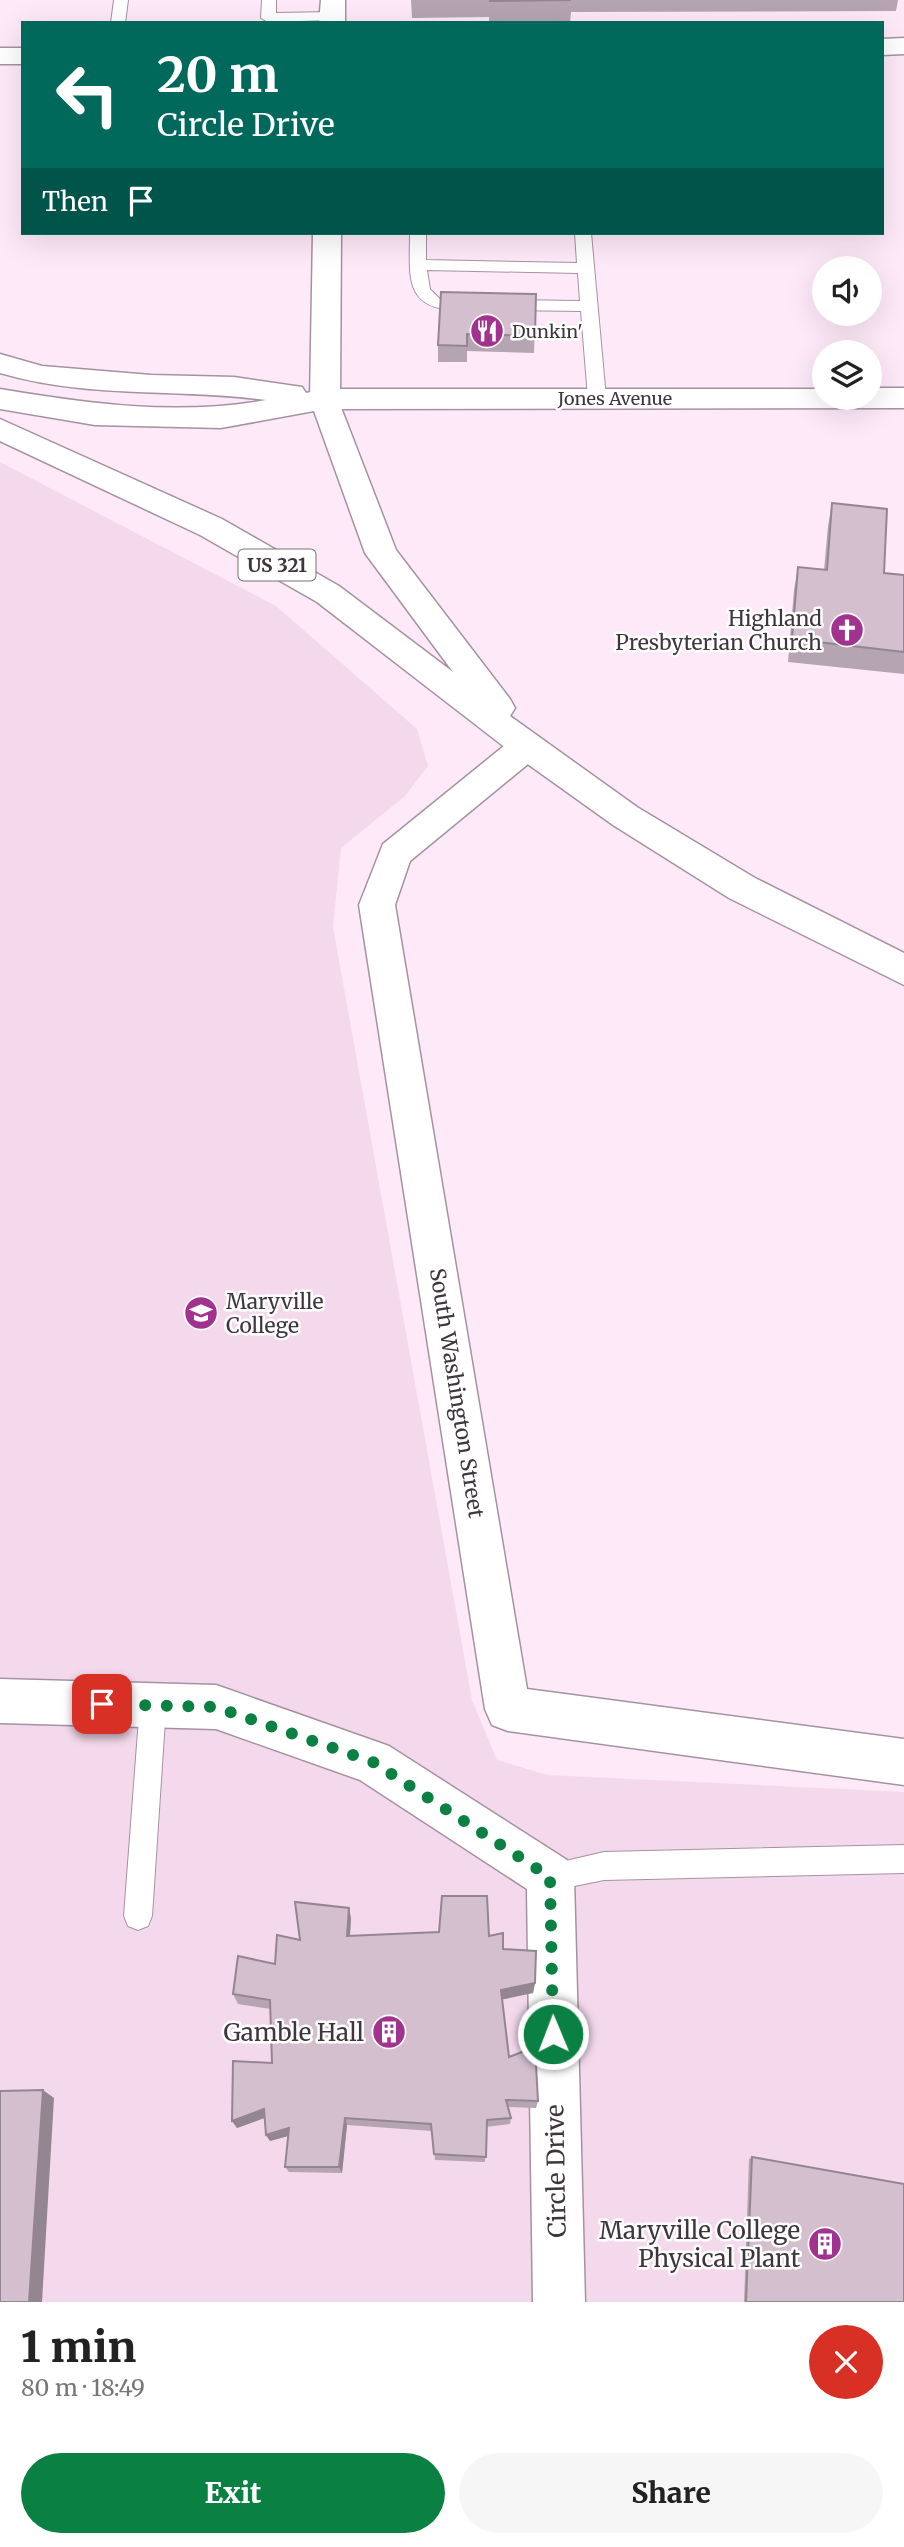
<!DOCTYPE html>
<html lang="en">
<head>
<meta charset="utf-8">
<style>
	:root { --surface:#fff; --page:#f6f6f6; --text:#222; --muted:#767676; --accent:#0b8043 }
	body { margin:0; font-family:Merriweather,serif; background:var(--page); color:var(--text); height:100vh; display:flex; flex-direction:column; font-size:26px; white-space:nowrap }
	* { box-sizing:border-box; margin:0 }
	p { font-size:23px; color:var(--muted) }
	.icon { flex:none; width:38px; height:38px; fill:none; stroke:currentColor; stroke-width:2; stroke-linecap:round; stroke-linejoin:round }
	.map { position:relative; height:2302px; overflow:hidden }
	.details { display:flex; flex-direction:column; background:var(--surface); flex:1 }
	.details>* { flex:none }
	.banner { position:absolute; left:21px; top:21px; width:863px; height:214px; border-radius:0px; box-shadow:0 7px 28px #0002; background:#00695c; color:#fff; overflow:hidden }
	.fabs { position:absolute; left:812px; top:256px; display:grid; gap:14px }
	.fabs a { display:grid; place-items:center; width:70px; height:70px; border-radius:50%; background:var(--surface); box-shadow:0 7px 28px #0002; font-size:35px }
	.pin { position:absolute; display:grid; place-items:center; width:60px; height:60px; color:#fff; margin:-30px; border-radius:14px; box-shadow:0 4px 10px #0006 }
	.me { position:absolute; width:77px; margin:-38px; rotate:359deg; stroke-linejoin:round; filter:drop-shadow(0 0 5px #0008) }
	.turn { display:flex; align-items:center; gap:24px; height:147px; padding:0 21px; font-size:32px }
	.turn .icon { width:91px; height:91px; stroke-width:2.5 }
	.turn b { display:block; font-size:49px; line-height:60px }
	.then { display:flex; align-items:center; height:66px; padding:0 21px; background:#0003; gap:14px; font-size:26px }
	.round { display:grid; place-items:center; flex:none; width:74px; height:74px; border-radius:37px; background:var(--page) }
	.headline { display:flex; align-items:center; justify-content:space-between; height:119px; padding:0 21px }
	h1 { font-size:42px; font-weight:800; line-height:52px }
	.action { display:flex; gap:14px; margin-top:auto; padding:14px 21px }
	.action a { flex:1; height:80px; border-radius:42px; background:var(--accent); color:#fff; font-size:28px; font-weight:800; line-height:80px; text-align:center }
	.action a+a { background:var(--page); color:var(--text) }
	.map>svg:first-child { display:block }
	.built { fill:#f4d9ed }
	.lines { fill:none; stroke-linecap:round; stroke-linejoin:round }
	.lane-casing { stroke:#a592a0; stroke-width:2 }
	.street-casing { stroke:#a592a0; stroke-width:3 }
	.primary-casing { stroke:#a592a0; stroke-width:3 }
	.highway-casing { stroke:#a592a0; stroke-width:3 }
	.lane { fill:#fff; fill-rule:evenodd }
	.street { fill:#fff; fill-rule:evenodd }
	.primary { fill:#fff; fill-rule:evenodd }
	.highway { fill:#fff; fill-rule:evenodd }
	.wall { fill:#b5a4b1 }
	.shaded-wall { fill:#948690 }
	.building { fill:#d3bfce; stroke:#948690; stroke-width:2 }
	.route { stroke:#0b8043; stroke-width:12; stroke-dasharray:0 21.6 }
	.labels { text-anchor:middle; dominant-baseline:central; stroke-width:5; stroke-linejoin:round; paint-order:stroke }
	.far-poi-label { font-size:18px; fill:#3e363c; stroke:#fff; text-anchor:start }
	.far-street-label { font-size:18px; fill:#3e363c; stroke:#fff }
	.shield { fill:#fff; stroke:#787276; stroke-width:2 }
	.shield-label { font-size:19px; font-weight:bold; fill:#3e363c }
	.poi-label { font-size:21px; fill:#3e363c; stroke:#fff; text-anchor:end }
	.street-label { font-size:21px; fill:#3e363c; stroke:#fff }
	.near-poi-label { font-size:24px; fill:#3e363c; stroke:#fff; text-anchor:end }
	.near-street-label { font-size:24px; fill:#3e363c; stroke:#fff }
</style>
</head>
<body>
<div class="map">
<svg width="904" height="2302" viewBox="0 0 904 2302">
	<rect width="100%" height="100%" fill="#fee9f9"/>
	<path class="built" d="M0 462 276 606 417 729 428 766 405 796 341 848 333 927 472 1700 497 1760 548 1775 904 1792V2302H0Z"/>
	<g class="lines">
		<g class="lane-casing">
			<path id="lane" d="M114 0H128L125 23H111Z
				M262 0H276V13L332 12 339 16 332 20 268 22 261 18Z
				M410 233H426V260L577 263 575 233H591L606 398 603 402H591L588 398 581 311 506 310 498 305 506 300 580 301 578 273 427 270 430 289 440 299 472 300 480 305C474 312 464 310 455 310 403 308 410 274 410 233Z
				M153 1692 162 1696 166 1705 152 1916 148 1926 138 1930 128 1926 124 1916 140 1705 144 1696Z
				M904 1845V1873L604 1880 550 1891 540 1887 536 1877 540 1867 604 1852Z"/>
		</g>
		<g class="street-casing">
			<path id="street" d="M904 38V54L882 55V39Z
				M0 48H23V64H0Z
				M870 388H904V408L325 409 315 406 310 399 315 392 325 389H824V397H870Z
				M527 734 539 737 544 746 539 755 410 861 395 905 527 1689 904 1739V1785L508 1731 492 1725 485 1709 359 905 383 844 515 737Z
				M0 1679 216 1685 389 1746 567 1860 574 1877 585 2302H533L527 1889 360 1780 216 1729 0 1723Z"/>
		</g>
		<g class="primary-casing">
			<path id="primary" d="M321 0H345V23H319Z
				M313 233H341L340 399 335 406 325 409 315 406 310 399Z"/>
		</g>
		<g class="highway-casing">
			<path id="highway" d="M0 354 42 366 151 375 234 377 302 387 306 393 325 389 335 392 396 550 510 699 515 708 510 716 637 807 755 878 904 953V985L729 898 613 825 515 755 317 602 200 535 0 441V419L222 519 339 586 453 672 365 553 314 411 221 428 95 425 0 409V389C90 404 176 416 266 400 177 388 88 399 0 373Z"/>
		</g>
		<use href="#lane" class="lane"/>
		<use href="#street" class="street"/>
		<use href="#primary" class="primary"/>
		<use href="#highway" class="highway"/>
	</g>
	<path class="wall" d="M411 0H898L896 11 571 12 570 23H489V17L412 18Z
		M536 294 534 353 467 351V362H438V345Z
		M832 503 884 573 904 575V674L788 662 794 590 798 567 824 570 828 526Z
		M349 1908 351 1919 350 1936H489L503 1949 535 1983 533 1993 502 1999 509 2057 538 2101 536 2108 508 2107 511 2118 510 2124 486 2127 485 2162 435 2160 432 2131 347 2125 342 2173 289 2172 285 2167 288 2136 270 2141 266 2135 265 2118 237 2128 232 2121 272 2063 271 2009 238 2004 233 1994 275 1964 300 1940Z
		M752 2157 904 2302H744L749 2159Z"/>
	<path class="shaded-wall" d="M349 1908 351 1919 349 1946 347 1936Z
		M535 1983 533 1993 500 2000 501 1990Z
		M43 2090 54 2098 42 2302H29Z
		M264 2109 269 2116 237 2128 232 2121Z
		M345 2118 347 2125 342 2173 339 2167Z
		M289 2128 292 2135 270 2141 266 2135Z"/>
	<path class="building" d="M490 0H571L490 1Z
		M441 292 536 294 535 336 467 334V346L438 345Z
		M832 503 887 509 884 573 904 575V652L792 639 798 567 827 570Z
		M442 1896H487L489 1936 503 1933V1949L536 1951 535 1983 501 1990 509 2057 535 2047 538 2101 506 2100 511 2118 487 2120 486 2157 434 2154 431 2124 345 2118 339 2167H285L289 2128 266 2135 264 2109 232 2121 233 2061 272 2063 270 2000 233 1994 238 1956 275 1964 277 1935 300 1940 295 1902 349 1908 347 1936 439 1932Z
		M43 2090 29 2302H0V2091Z
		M752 2157 904 2184V2302H746Z"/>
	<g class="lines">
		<path class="route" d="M102 1704 216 1707 373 1762 550 1877 553 2034"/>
	</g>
	<defs>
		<g id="restaurant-disc" transform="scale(1.75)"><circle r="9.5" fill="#a23290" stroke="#fff"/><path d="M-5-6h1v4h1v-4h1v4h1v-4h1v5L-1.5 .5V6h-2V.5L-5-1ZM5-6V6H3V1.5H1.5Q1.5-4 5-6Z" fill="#fff"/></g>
		<g id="church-disc" transform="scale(1.75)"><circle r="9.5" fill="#a23290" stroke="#fff"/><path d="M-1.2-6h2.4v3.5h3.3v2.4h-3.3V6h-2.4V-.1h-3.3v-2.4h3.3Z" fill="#fff"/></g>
		<g id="university-disc" transform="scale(1.75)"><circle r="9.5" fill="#a23290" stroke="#fff"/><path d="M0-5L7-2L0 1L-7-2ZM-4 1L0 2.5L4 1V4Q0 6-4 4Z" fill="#fff"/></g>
		<g id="building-disc" transform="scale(1.75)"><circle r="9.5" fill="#a23290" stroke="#fff"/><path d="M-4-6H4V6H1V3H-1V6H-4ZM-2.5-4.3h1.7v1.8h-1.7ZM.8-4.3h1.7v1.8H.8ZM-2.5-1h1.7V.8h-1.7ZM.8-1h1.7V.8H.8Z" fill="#fff"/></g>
	</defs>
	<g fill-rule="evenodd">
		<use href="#restaurant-disc" x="487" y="331"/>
		<use href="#church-disc" x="847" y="630"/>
		<use href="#university-disc" x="201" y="1313"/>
		<use href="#building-disc" x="389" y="2032"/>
		<use href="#building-disc" x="825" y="2244"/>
	</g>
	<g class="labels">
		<g class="far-poi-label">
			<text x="512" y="331">Dunkin'</text>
		</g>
		<g class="far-street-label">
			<text x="615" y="398">Jones Avenue</text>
		</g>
		<rect class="shield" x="238.5" y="549.5" width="77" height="31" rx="5"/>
		<g class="shield-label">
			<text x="277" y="565">US 321</text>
		</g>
		<g class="poi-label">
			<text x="822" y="618">Highland<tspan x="822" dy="24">Presbyterian Church</tspan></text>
			<text x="226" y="1301" text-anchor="start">Maryville<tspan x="226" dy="24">College</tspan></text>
		</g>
		<g class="street-label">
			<text transform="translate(457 1393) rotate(81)">South Washington Street</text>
		</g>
		<g class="near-poi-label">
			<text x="364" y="2032">Gamble Hall</text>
			<text x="800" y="2230">Maryville College<tspan x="800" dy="28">Physical Plant</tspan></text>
		</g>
		<g class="near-street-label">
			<text transform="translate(556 2171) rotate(-91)">Circle Drive</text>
		</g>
	</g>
</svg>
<div class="fabs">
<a><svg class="icon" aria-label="sound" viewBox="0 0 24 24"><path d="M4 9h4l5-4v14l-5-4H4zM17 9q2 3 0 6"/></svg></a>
<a><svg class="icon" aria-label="layers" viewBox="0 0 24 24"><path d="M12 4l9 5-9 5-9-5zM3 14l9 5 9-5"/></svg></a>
</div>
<div class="pin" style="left:102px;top:1704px;background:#d93025"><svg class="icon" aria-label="arrive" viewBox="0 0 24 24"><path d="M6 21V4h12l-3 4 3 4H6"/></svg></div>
<svg class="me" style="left:553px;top:2034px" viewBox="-20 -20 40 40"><circle r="17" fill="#0b8043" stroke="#fff" stroke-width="3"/><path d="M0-11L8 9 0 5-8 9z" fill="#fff"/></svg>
<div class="banner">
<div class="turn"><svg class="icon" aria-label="left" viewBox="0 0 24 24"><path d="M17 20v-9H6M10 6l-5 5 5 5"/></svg><div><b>20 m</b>Circle Drive</div></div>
<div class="then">Then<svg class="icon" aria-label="arrive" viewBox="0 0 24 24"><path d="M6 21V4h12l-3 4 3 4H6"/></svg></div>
</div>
</div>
<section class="details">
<div class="headline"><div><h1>1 min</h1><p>80 m · 18:49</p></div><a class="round" style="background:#d93025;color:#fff"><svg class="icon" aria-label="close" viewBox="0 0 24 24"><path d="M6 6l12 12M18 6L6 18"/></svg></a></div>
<div class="action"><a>Exit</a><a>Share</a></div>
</section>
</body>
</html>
